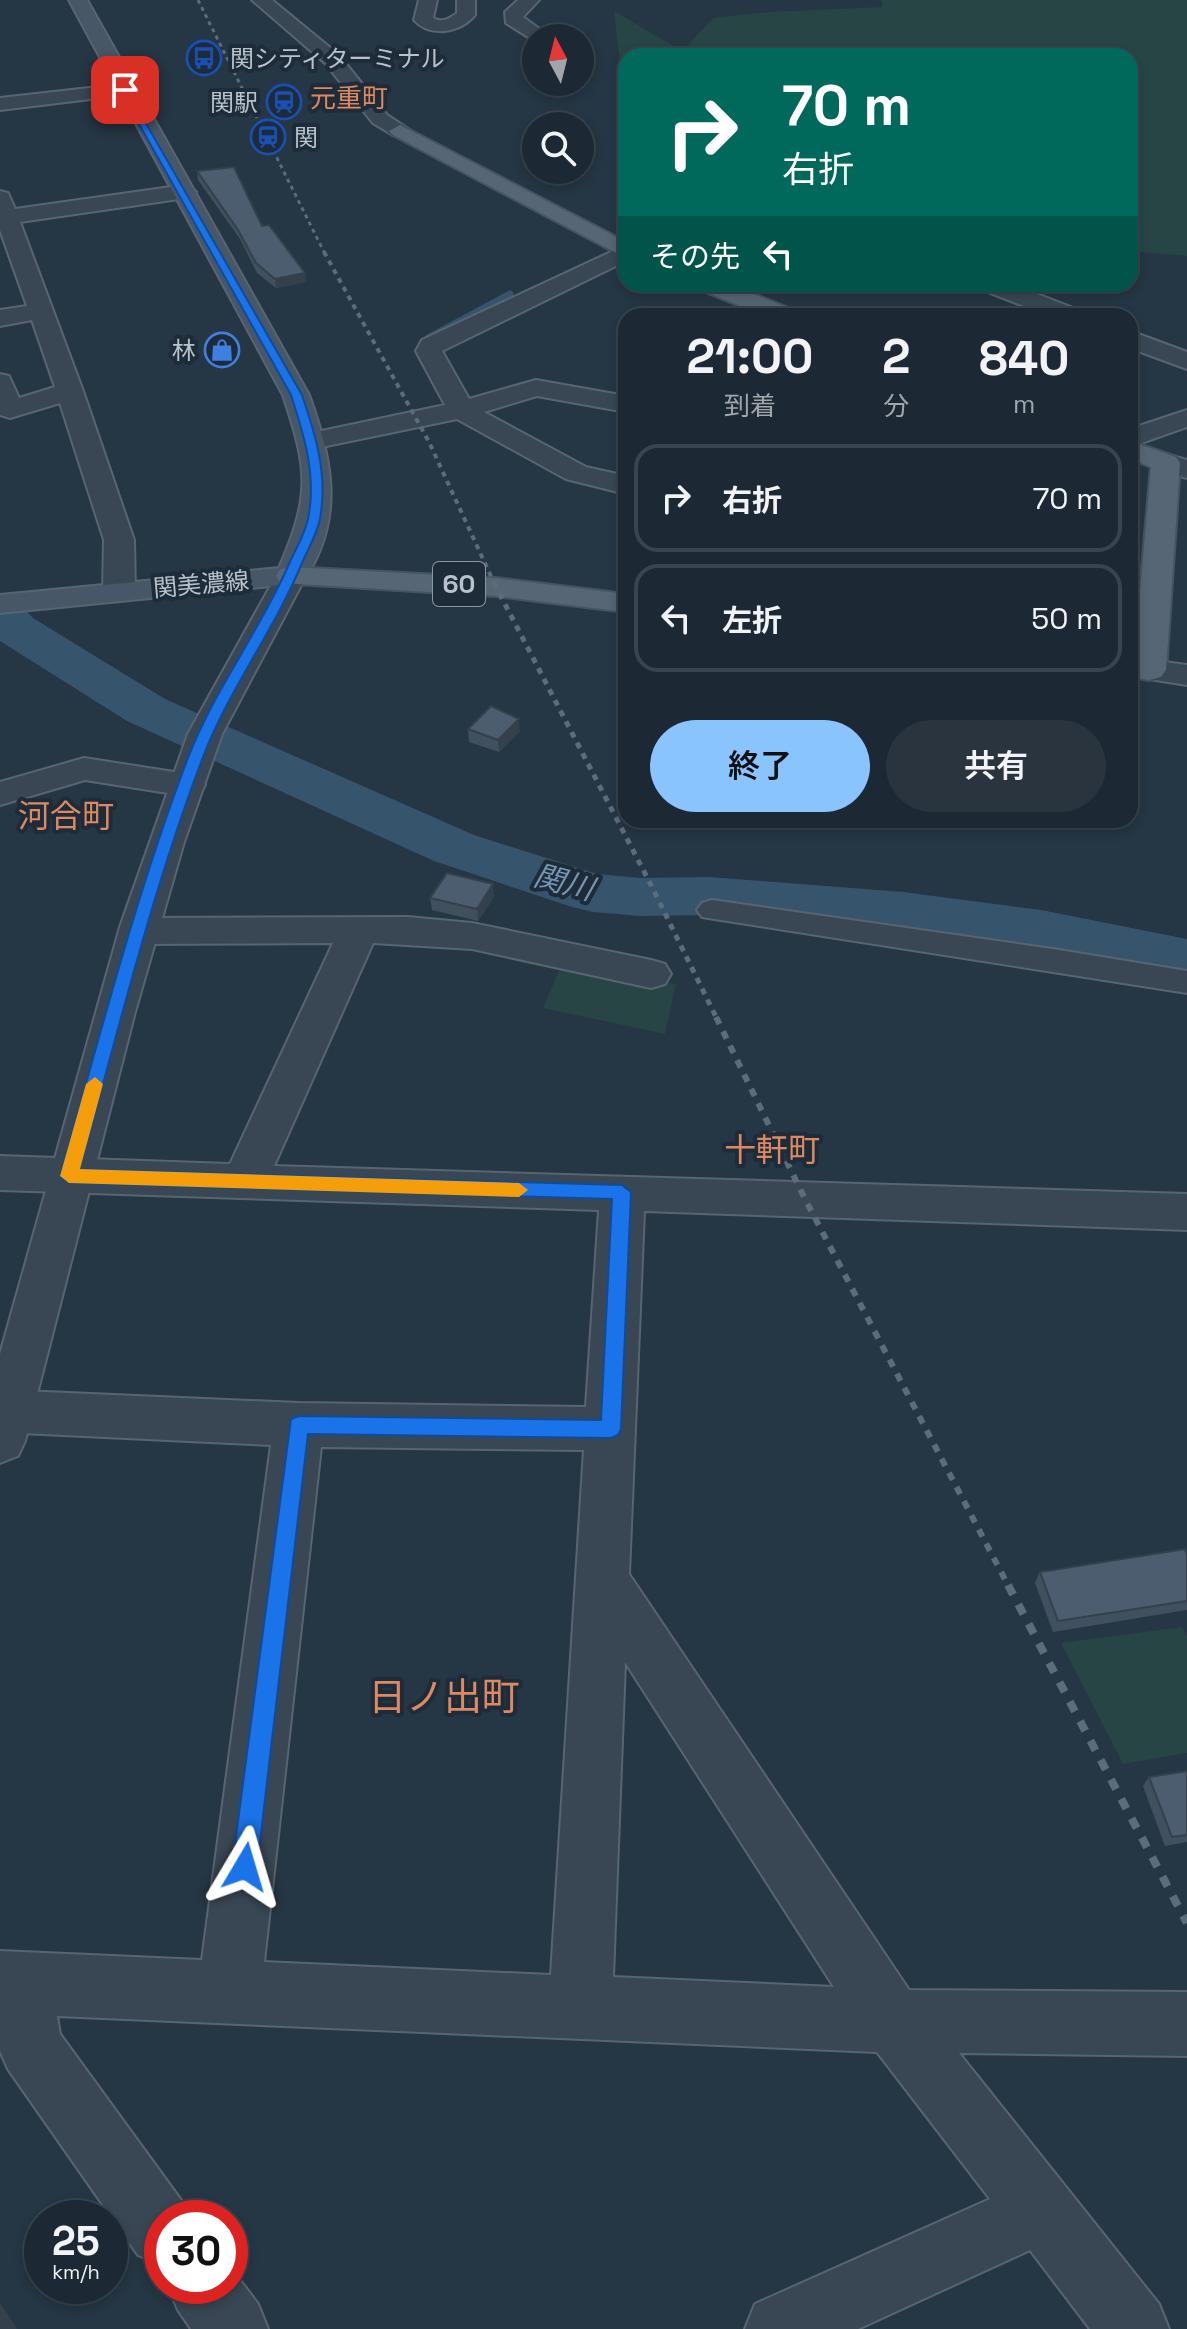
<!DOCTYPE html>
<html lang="ja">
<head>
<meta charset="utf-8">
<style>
	:root { --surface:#1c2833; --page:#29343f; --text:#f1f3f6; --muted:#a0a6ac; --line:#3a444e; --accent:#8ac4ff }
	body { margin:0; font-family:"Space Grotesk","Noto Sans JP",sans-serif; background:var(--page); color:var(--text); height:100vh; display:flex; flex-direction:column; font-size:30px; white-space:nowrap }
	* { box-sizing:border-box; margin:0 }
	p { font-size:26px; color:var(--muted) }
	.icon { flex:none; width:44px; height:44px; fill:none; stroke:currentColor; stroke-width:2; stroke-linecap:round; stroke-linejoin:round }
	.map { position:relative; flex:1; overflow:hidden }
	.side { position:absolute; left:618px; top:308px; width:520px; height:520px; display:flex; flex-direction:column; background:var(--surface); border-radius:24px; box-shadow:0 4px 12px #0003,0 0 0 2px var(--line) }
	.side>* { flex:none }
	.top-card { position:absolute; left:618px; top:48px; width:520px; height:244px; border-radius:24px; box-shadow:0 4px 12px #0003,0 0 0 2px var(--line); background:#00695c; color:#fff; overflow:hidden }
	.needle { width:52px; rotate:353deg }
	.controls { position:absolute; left:522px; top:24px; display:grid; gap:16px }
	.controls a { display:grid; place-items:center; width:72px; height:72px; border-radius:50%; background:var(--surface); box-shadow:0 4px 12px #0003,0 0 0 2px var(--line); font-size:40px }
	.speed { position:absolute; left:24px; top:2200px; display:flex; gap:16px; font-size:40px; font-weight:700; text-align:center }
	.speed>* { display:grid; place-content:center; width:104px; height:104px; border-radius:50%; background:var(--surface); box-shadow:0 4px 12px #0003,0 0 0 2px var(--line); line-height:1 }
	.speed small { font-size:20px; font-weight:400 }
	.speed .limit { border:12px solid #d22; background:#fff; color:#111 }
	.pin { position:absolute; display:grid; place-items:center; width:68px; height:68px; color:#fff; margin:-34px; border-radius:16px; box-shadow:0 4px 12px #0006 }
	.me { position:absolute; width:88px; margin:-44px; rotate:7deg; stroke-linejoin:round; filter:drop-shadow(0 0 6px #0008) }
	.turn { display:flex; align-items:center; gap:28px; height:168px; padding:0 32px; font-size:36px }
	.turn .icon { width:104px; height:104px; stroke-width:2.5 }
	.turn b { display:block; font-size:56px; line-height:68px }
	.then { display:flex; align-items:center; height:76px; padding:0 32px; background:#0003; gap:16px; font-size:30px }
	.eta { display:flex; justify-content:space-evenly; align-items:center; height:136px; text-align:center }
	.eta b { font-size:48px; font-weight:600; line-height:56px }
	.cta { display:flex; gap:16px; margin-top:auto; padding:16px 32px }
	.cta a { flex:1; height:92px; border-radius:48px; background:var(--accent); color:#111; font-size:32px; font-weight:600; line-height:92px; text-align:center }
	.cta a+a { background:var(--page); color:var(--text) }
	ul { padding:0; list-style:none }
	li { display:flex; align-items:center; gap:24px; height:108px; margin:0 16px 12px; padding:0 16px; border:4px solid var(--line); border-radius:24px }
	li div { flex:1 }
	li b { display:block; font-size:30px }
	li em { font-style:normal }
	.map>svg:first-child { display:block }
	.green { fill:#274545 }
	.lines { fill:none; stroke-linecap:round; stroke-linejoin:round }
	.stream { stroke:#37546d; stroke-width:7 }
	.river { fill:#37546d; fill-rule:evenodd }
	.pedestrian-casing { stroke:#586571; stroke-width:4 }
	.minor-casing { stroke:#586571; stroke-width:4 }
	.tertiary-casing { stroke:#586571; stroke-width:4 }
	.secondary-casing { stroke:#586571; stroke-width:4 }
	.primary-casing { stroke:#465360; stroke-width:4 }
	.pedestrian { fill:#394754; fill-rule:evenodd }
	.minor { fill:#394754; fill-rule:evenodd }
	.tertiary { fill:#394754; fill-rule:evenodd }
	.secondary { fill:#475767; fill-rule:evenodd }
	.primary { fill:#576674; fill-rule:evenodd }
	.rail-far4 { stroke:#5b6c7b; stroke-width:3; stroke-dasharray:4 4; stroke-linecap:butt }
	.rail-far3 { stroke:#5b6c7b; stroke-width:4; stroke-dasharray:5 5; stroke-linecap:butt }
	.rail-far2 { stroke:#5b6c7b; stroke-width:5; stroke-dasharray:6 6; stroke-linecap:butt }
	.rail-far1 { stroke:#5b6c7b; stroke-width:6; stroke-dasharray:8 8; stroke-linecap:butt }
	.rail { stroke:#5b6c7b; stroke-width:8; stroke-dasharray:11 11; stroke-linecap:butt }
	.wall { fill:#40505f }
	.shaded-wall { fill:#34414d }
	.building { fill:#4b5d6e; stroke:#34414d; stroke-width:2 }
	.route { fill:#1a73e8; stroke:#114b97; stroke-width:2 }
	.slow { fill:#f59e0b }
	.labels { text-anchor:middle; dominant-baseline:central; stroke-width:8; stroke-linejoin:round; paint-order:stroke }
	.far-poi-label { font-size:24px; fill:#b7c2cd; stroke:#1e2c39; text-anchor:start }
	.far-street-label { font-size:24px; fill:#b7c2cd; stroke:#1e2c39 }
	.far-quarter-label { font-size:26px; fill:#de8961; stroke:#1e2c39 }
	.shield { fill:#1e2c39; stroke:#8995a1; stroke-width:2 }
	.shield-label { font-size:26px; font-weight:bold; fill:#b7c2cd }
	.water-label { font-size:30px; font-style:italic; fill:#7496b3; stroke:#1e2c39 }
	.quarter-label { font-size:32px; fill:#de8961; stroke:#1e2c39 }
	.near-quarter-label { font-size:38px; fill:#de8961; stroke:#1e2c39 }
</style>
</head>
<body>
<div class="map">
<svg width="1187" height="2329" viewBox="0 0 1187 2329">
	<rect width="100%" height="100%" fill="#253644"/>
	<path class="green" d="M881 0H1187V256L1130 251V56H626V90L623 89 614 11 682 51 713 18 769 12 883 7Z
		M563 961 676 984 665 1034 543 1008Z
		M1182 1627 1187 1636V1753L1123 1764 1061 1643Z"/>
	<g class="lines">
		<path class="stream" d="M428 338 510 294"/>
		<path class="river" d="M0 597 17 602 33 618 165 699 474 835 597 874 641 878 709 877 903 892 1041 910 1187 939V981L1041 950 903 932 709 915 641 916 593 912 572 907 434 861 127 721 0 641Z"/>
		<g class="pedestrian-casing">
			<path id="pedestrian" d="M712 900 1059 950 1187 971V993L702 917 697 910 702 903Z"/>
		</g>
		<g class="minor-casing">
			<path id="minor" d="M252 0H272L339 55 387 115 411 131 407 135H393L373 123 325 63Z
				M419 0H437L433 18C442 23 449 19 457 13V0H475V15C460 33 430 38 414 20Z
				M518 0H539L523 17 552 38H536V42L506 23 505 12Z
				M185 185 196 192 193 197 20 222 83 391 134 540 135 592 130 599 119 601 108 599 103 592 104 540 60 403 10 418 0 415V374L9 376 19 398 55 387 32 320 0 326V310L27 306 0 230V191L8 193 15 209Z
				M626 245V261L442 351 469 399 536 380 626 396V412L537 396 484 412 586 467 626 476V494L566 479 457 419 312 449 302 447 298 441 302 435 312 433 445 405 416 351 422 340Z
				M977 284H1011L1081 311 1085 316H1049L980 289Z
				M1130 331 1187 352V369L1130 348Z
				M1187 410V427L1130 447V429Z
				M1166 454 1187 460V478L1156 469 1152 463 1156 457Z
				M84 758 187 774 200 777 205 785 200 793 187 796 85 780 0 805V782Z
				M408 917 472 923 651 960 665 964 671 974 665 984 651 988 472 949 373 943 274 1166 1187 1194V1230L644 1211 629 1574 909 1990 1187 1992V2056L959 2053 1159 2304 1169 2329H1090L1030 2250 858 2329H745L755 2304 990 2199 877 2052 57 2016 60 2034 186 2207 190 2218H162V2265L138 2255 8 2069 0 2051V1951L202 1960 271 1445 0 1432V1390L299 1403 586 1407 599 1210 0 1190V1156L230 1164 333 943 138 944 124 940 119 931 124 922 138 918ZM321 1447 584 1450 551 1975 264 1962ZM625 1662 834 1987 613 1977Z
				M230 2267 258 2304 268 2329H191L178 2310 168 2286H230Z"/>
		</g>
		<g class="tertiary-casing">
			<path id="tertiary" d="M125 84 132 86 135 90 132 94 0 110V98Z
				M291 567 302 569 306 576 222 734 184 842 135 1012 25 1441 18 1456 0 1463V1354L120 927 188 734 276 576 280 569Z
				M1149 660 1187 665V685L1137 677 1132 670 1137 663Z"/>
		</g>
		<g class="secondary-casing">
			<path id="secondary" d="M69 0H87L309 395C333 461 345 521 302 583L0 613V595L279 568C311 494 308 470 283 395Z"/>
		</g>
		<g class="primary-casing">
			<path id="primary" d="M400 125 626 242V258L393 135 389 131Z
				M695 284H729L796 311 800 316H765L698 289Z
				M1130 441 1176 457 1180 463 1166 670 1161 677 1149 680 1130 677V657L1134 658 1151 467 1130 459Z
				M291 567 496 578 626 594V612L496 596 280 583 276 576 280 569Z"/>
		</g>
		<use href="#pedestrian" class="pedestrian"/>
		<use href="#minor" class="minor"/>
		<use href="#tertiary" class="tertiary"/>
		<use href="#secondary" class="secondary"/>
		<use href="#primary" class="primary"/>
		<path class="rail-far4" d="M198 0 325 254"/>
		<path class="rail-far3" d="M324 252 429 442 495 585"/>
		<path class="rail-far2" d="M494 583 650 883 717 1019"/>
		<path class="rail-far1" d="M716 1017 805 1199 1009 1587"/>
		<path class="rail" d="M1008 1585 1187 1923"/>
	</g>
	<path class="wall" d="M197 171 262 226 306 282 276 288 257 273 240 239 198 180Z
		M468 729 520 731 499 752 469 742Z
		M494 897 478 921 432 910 430 898Z
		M1187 1555V1610L1053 1632 1035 1583 1040 1572Z
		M1187 1771V1842L1165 1846 1143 1786 1149 1777Z"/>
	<path class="shaded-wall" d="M305 273 306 282 276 288 275 279Z
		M519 719 520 731 499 752 498 740Z
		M493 884 494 897 478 921 477 909Z
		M0 2303 17 2328 16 2329H0Z"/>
	<path class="building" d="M234 167 262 226 269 225 305 273 275 279 256 263 238 230 197 171Z
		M491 706 519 719 498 740 468 729Z
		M447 873 493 884 477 909 430 898Z
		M1185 1549 1187 1555V1601L1058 1621 1040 1572Z
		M1187 1771V1835L1172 1837 1149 1777Z"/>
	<path class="route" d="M125 87 302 395C316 436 328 475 320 519 317 534 308 549 302 563 274 631 229 689 203 757 152 891 118 1031 80 1169L622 1185 631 1192 621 1429 618 1435 611 1438 308 1434 257 1867 253 1875 245 1879 236 1875 232 1867 291 1419 299 1416 601 1420 612 1199 69 1183 60 1176C100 1036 136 894 188 758 214 690 260 631 289 564 295 550 305 534 308 519 317 476 304 435 291 395L120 90Z"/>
	<path class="slow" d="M95 1077 103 1084 80 1169 519 1183 528 1190 519 1197 69 1183 60 1176 86 1084Z"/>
	<defs>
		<g id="bus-ring" transform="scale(1.8)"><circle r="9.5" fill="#1e2c39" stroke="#1a4fb4" stroke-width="1.5"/><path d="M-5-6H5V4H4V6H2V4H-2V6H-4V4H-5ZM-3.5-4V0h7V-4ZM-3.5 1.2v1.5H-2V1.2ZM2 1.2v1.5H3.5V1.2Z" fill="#1a4fb4"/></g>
		<g id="station-ring" transform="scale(1.8)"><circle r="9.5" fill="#1e2c39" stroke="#1a4fb4" stroke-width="1.5"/><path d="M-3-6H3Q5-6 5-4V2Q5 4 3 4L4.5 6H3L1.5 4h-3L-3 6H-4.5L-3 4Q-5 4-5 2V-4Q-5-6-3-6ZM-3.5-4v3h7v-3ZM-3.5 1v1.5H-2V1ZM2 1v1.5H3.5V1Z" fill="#1a4fb4"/></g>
		<g id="shop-ring" transform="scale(1.8)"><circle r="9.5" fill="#1e2c39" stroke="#3f7fe0" stroke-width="1.5"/><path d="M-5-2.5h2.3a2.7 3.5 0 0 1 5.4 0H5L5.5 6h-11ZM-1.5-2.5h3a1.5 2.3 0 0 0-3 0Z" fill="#3f7fe0"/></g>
	</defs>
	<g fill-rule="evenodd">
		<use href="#bus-ring" x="204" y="58"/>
		<use href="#station-ring" x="284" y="102"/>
		<use href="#station-ring" x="268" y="137"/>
		<use href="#shop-ring" x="222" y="350"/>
	</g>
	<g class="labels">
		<g class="far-poi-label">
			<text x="230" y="58">関シティターミナル</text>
			<text x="258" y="102" text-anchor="end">関駅</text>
			<text x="294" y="137">関</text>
			<text x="196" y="350" text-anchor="end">林</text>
		</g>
		<g class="far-street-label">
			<text transform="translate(201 584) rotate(-5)">関美濃線</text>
		</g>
		<g class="far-quarter-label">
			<text x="349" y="98">元重町</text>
		</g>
		<rect class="shield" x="433" y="562" width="52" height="44" rx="6"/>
		<g class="shield-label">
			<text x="459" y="584">60</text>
		</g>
		<g class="water-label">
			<text transform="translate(564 882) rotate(15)">関川</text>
		</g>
		<g class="quarter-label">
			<text x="66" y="816">河合町</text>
			<text x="772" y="1150">十軒町</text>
		</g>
		<g class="near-quarter-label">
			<text x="444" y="1697">日ノ出町</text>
		</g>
	</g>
</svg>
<div class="controls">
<a><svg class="needle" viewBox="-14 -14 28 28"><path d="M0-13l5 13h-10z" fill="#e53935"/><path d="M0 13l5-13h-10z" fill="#a0a6ac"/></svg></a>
<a><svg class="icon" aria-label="search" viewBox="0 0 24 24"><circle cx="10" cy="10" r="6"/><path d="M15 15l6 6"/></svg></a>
</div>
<div class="speed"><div>25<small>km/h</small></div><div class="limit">30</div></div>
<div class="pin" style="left:125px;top:90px;background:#d93025"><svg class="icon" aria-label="arrive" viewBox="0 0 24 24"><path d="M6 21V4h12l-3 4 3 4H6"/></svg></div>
<svg class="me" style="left:245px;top:1867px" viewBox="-20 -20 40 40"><path d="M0-17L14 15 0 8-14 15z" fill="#1a73e8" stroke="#fff" stroke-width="4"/></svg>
<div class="top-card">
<div class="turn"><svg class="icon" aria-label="right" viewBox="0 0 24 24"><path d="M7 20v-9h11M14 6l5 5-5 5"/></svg><div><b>70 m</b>右折</div></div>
<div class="then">その先<svg class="icon" aria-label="left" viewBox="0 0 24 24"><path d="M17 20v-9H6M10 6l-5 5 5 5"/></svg></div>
</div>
<section class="side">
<div class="eta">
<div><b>21:00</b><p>到着</p></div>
<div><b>2</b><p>分</p></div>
<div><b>840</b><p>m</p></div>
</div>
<ul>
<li><svg class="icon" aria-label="right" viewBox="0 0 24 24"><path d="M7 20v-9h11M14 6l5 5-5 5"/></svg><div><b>右折</b></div><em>70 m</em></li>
<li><svg class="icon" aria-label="left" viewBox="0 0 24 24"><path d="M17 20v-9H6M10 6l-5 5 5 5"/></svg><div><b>左折</b></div><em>50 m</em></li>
</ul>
<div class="cta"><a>終了</a><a>共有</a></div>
</section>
</div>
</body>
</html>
